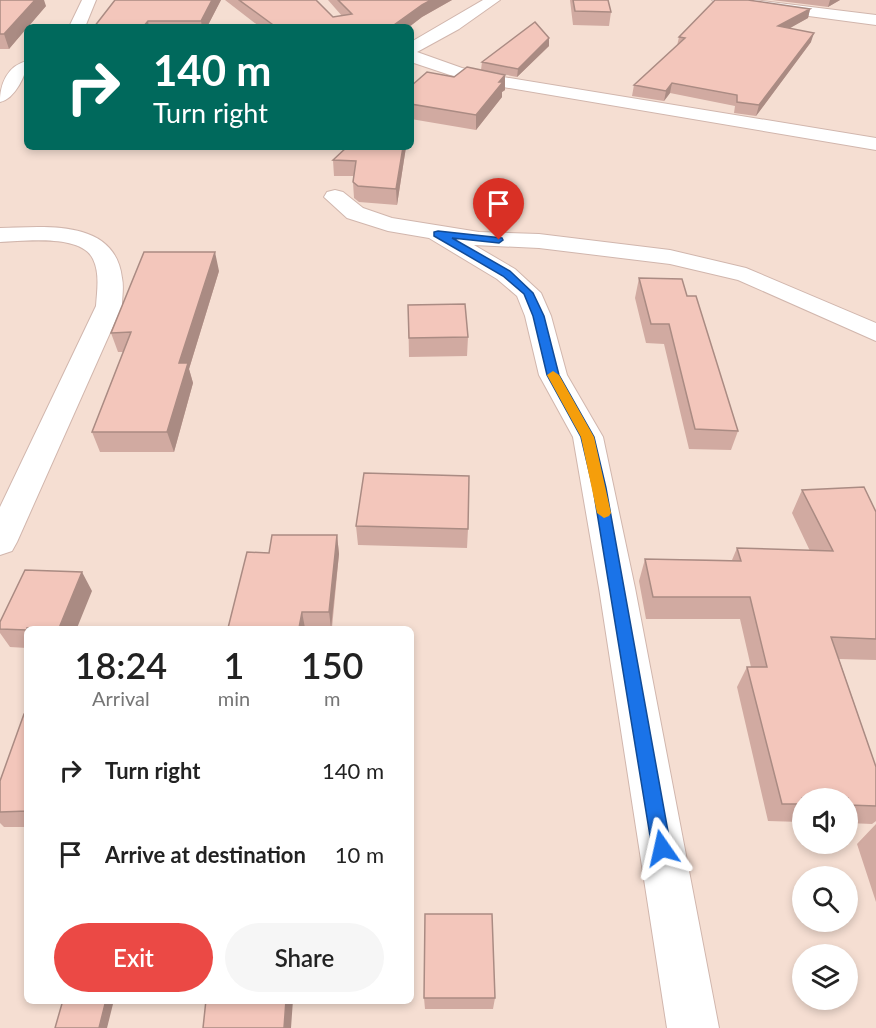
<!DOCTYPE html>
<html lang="en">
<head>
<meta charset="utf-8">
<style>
	:root { --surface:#fff; --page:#f6f6f6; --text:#222; --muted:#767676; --accent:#eb4945 }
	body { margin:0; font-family:Lato,sans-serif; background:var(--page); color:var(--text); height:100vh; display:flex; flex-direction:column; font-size:22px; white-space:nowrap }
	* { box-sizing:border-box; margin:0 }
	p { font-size:20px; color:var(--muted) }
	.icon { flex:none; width:33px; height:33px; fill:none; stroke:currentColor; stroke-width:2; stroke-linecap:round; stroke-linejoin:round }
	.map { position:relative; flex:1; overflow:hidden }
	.panel { position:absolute; left:24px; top:626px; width:390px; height:378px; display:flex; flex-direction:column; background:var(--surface); border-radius:9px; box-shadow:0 3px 9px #0003 }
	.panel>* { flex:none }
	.hud { position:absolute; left:24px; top:24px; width:390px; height:126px; border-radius:9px; box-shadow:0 3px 9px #0003; background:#00695c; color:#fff; overflow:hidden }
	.tools { position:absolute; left:792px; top:788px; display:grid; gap:12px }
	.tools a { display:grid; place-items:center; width:66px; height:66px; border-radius:50%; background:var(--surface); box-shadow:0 3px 9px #0003; font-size:30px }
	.pin { position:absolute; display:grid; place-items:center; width:51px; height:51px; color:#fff; margin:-62px -26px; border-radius:50% 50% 50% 0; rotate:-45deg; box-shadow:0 0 6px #0007 }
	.pin .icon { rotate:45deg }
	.me { position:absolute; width:66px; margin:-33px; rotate:349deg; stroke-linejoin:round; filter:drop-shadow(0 0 4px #0008) }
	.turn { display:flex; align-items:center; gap:21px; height:126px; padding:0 30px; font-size:27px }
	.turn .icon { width:78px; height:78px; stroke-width:2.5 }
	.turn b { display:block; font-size:42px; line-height:51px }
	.eta { display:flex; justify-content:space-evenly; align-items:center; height:102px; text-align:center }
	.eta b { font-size:36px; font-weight:600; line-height:42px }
	.cta { display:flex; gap:12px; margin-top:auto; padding:12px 30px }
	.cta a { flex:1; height:69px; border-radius:36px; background:var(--accent); color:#fff; font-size:24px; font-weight:600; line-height:69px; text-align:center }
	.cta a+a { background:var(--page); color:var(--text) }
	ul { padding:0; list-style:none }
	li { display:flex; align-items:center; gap:18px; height:84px; padding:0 30px }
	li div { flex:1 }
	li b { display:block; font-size:22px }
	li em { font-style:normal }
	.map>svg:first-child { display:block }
	.residential { fill:#f5ded2; fill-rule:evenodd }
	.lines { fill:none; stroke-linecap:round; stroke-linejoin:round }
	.street-casing { stroke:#d1b6ad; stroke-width:2 }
	.street { fill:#fff; fill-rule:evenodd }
	.wall { fill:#d1aaa1 }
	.shaded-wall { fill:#aa8b83 }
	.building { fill:#f3c6bb; stroke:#aa8b83; stroke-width:1.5 }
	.route { fill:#1a73e8; stroke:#114b97; stroke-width:1.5 }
	.slow { fill:#f59e0b }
</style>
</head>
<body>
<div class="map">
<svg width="876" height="1028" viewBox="0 0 876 1028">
	<rect width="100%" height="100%" fill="#fdeee4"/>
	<path class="residential" d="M0 0H876V1028H0ZM27 27H411V147H27ZM27 628H411V1000H27ZM802 798H848V843H802ZM802 876H848V921H802ZM802 954H848V999H802Z"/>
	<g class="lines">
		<g class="street-casing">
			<path id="street" d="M82 0H96L85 27H69Z
				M483 0H500L459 29 417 52 462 68 503 77 876 138V150L503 87 450 75 411 62V42Z
				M712 0H754L876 15V25L719 4Z
				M27 61C27 74 15 99 0 102 0 84 7 66 27 61Z
				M335 190 343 192 363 208 392 218 479 232 539 234 670 250 746 268 876 323V341L738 280 670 264 539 248 474 245 515 269 541 293 551 316 567 375 603 437 635 588 719 1028H667L599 588 573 437 539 375 525 316 517 296 497 279 429 238 388 231 347 218 324 197 327 192Z
				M0 228C44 227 115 218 122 278 124 287 122 297 122 306L17 542 12 551 0 555V507L96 306C97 291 100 273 93 259 81 234 24 241 0 242Z"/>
		</g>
		<use href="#street" class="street"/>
	</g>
	<path class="wall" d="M0 0 46 6 28 27H27L9 49H0Z
		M115 0H221L207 27H94Z
		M225 0H316L333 17 342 16 328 0H452L422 17 409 27H260Z
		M570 0H608L611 12 609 26 573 25Z
		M772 0H840L828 7Z
		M810 9 808 18 789 28 811 42 756 116 734 113 735 106 670 93 664 101 632 96 634 85 677 46 679 37Z
		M549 38V46L517 77 487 71 505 75V90L502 92V97L476 130 411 119V86L481 70 482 62Z
		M406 147 397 205 359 202 354 198 353 182 354 176H334L333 160Z
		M219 271 189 369 193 383 174 452H100L92 432 123 352H118L111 333Z
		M639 278 687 296 738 431 731 450 689 449 664 344 646 343 635 298Z
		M408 305 468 337 467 356 409 357Z
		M802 490 876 512V660L839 659 876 767V821L872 824 848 823V798H802V822L768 821 737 687 747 667H751L740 619H646L639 581 645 559 732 560 737 548 810 551 792 513Z
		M356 526 468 529 467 548 358 545Z
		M337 535 339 554 332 628H228L269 553Z
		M92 591 27 628V648L10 647 0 633V629Z
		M27 714V827H4L0 823V781Z
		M876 824V902L857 844Z
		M424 998H495L493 1009H425Z"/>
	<path class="shaded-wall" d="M35 0H44L46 6 28 27H27V28L9 49 4 34Z
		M212 0H221L207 27H202L201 21Z
		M431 0H452L422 17 409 27H391L422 5Z
		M830 0H840L828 7Z
		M810 9 808 18 776 36 778 26Z
		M148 21 149 27H143Z
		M814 33 811 42 756 116 759 105Z
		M549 38V46L517 77 518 69Z
		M505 75V90L502 92V97L476 130V115L499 82Z
		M672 83 670 93 664 101 666 91Z
		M403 147H406L397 205 396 189Z
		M215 252 219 271 189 369 193 383 174 452 167 432 179 363Z
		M337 535 339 554 331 628 329 612Z
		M82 572 92 591 77 628H59Z
		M302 612 305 628H299Z
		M106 1000H114L107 1028H99Z
		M286 1000H293L291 1028H284Z"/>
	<path class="building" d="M0 0H35L4 34H0Z
		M115 0H212L201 21H148L143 27H94Z
		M239 0H316L333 17 352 14 338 0H431L422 5 391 27H276Z
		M573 0H608L611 12 575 11Z
		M715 0H748L810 9 778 26 814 33 759 105 737 102V95L672 83 666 91 634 85 685 38 679 37Z
		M535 22 549 38 518 69 482 62Z
		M467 67 505 75 499 82H503L476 115 411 104V86L427 72 454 77Z
		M347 147H403L396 189 358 186 353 182 356 161 333 160Z
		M144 252H215L179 363H188L167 432H92L131 332 111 333Z
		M639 278 682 279 687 296H696L738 431 695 429 669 324H651Z
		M465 304 468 337 409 338 408 305Z
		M364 473 469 476 468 529 356 526Z
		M864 487 876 512V639L831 637 876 767V806L848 805V798H802V804H782L747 667H767L750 597H653L645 559 741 561 737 548 833 551 802 490Z
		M272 535H337L329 612H302L299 628H228L247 552 269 553Z
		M25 570 82 572 59 628H27V630L0 629V622Z
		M24 714H27V811L0 812V781Z
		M425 914H492L495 998H424Z
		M63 1000H106L99 1028H55Z
		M206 1000H286L284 1028H203Z"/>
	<path class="route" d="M438 231 502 238 503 240 499 243 452 238 510 271 533 293 544 316 559 375 594 437 606 488 671 848 668 855 662 857 655 855 652 848 593 488 581 437 547 375 533 316 524 294 503 276 434 236V232Z"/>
	<path class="slow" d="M553 371 559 375 594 437 611 513 609 516 604 518 597 513 581 437 547 375Z"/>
</svg>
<div class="tools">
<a><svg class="icon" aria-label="sound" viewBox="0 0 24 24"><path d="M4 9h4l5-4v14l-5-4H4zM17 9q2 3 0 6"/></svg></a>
<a><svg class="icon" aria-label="search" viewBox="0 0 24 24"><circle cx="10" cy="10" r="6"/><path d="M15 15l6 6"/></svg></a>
<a><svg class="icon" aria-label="layers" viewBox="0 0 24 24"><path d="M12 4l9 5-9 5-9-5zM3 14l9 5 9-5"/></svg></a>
</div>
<div class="pin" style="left:499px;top:240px;background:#d93025"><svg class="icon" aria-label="arrive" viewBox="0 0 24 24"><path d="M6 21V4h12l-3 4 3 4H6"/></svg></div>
<svg class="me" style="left:662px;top:848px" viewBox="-20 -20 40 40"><path d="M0-17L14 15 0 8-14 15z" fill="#1a73e8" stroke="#fff" stroke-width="4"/></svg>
<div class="hud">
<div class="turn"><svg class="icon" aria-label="right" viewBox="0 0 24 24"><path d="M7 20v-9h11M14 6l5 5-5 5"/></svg><div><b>140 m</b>Turn right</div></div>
</div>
<section class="panel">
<div class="eta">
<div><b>18:24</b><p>Arrival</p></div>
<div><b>1</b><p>min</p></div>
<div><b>150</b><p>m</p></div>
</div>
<ul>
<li><svg class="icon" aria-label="right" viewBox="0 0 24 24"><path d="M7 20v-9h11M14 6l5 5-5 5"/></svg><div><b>Turn right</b></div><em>140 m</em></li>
<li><svg class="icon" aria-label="arrive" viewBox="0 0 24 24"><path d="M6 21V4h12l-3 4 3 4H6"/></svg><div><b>Arrive at destination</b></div><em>10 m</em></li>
</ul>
<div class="cta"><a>Exit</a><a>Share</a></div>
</section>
</div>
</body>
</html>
